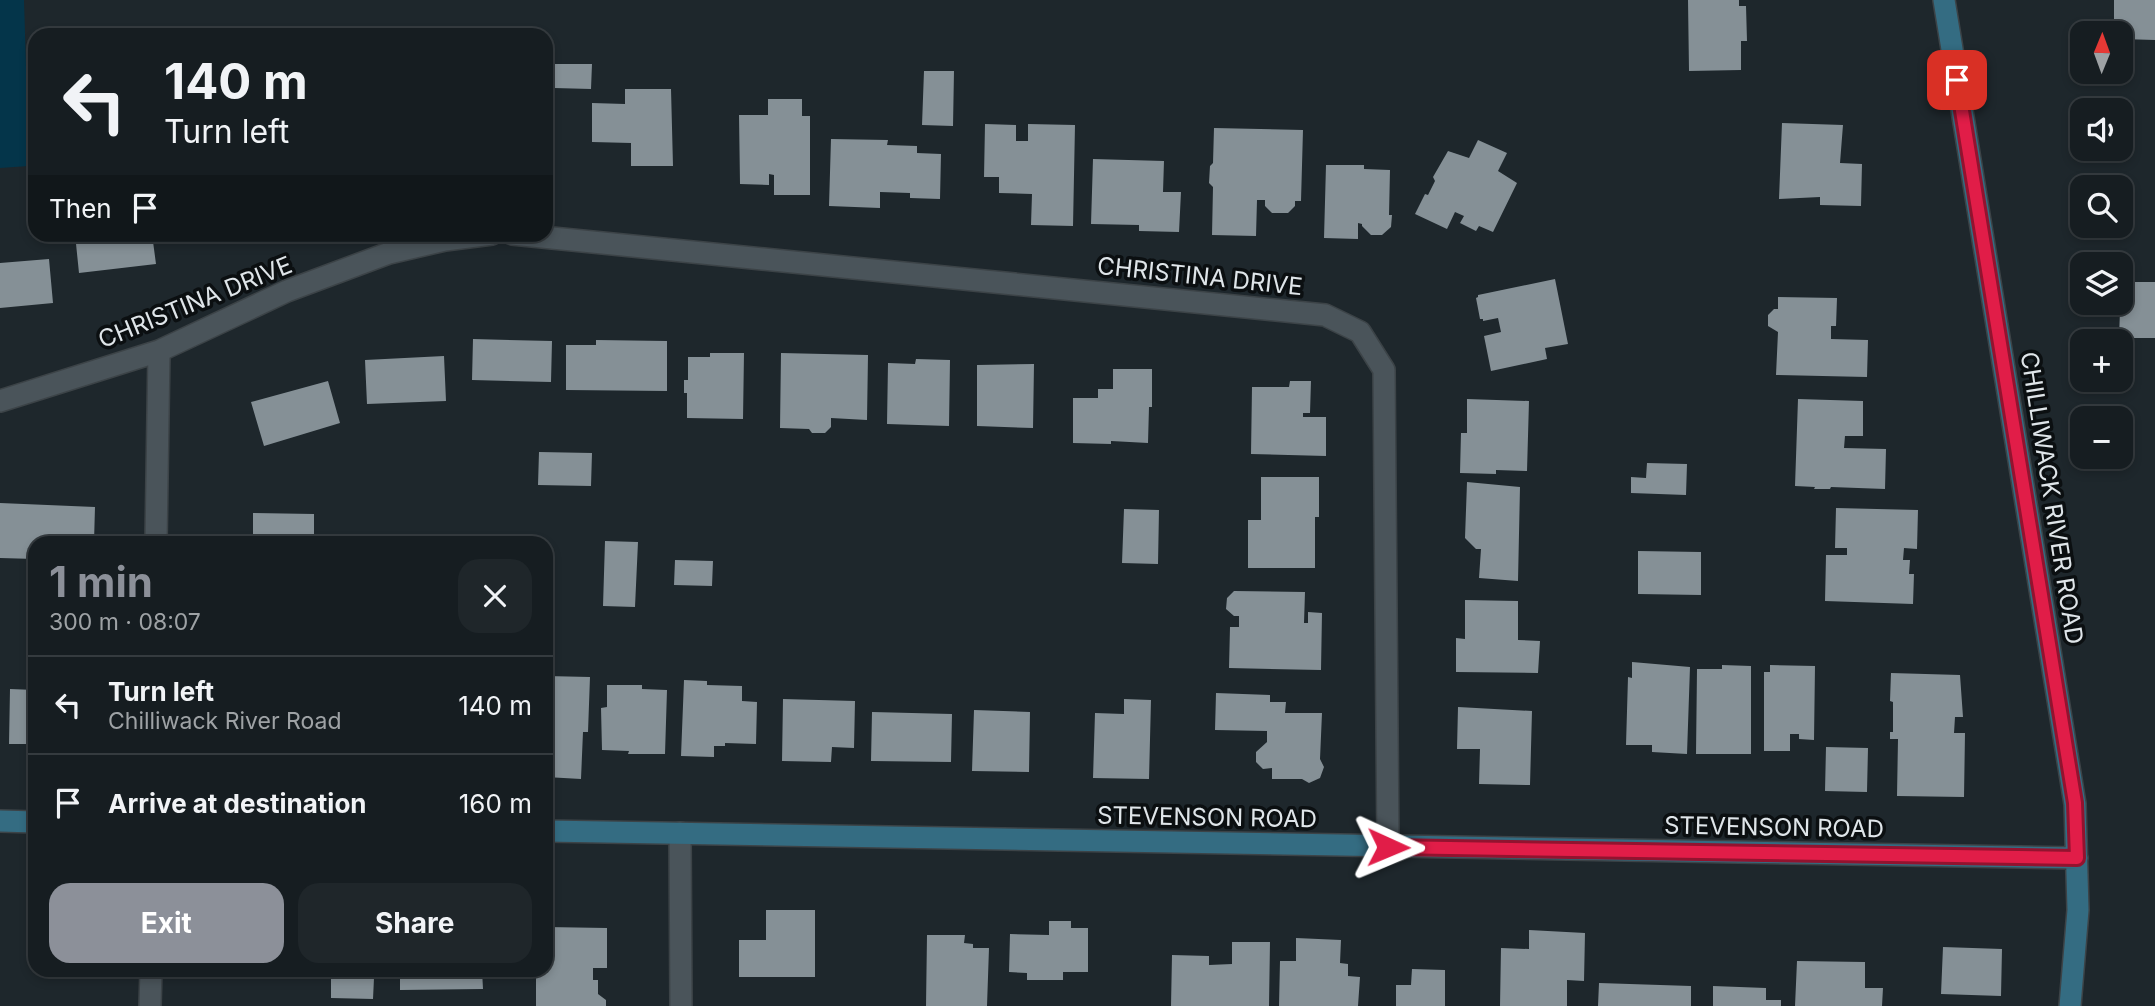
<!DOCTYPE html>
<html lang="en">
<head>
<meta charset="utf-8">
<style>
	:root { --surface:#161d21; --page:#1f262a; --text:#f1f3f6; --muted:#9ea2a5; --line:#353b3f; --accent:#8c9099 }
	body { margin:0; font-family:Inter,sans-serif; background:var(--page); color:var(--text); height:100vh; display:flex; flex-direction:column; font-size:26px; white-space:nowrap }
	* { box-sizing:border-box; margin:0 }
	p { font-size:23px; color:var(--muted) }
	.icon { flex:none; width:38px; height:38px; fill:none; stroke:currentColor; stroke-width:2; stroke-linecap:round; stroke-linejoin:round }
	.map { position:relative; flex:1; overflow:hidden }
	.drawer { position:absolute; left:28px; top:536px; width:525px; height:441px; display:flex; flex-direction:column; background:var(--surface); border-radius:21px; box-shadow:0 4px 10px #0003,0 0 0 2px var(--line) }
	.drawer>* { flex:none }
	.guide { position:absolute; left:28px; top:28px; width:525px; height:214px; border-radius:21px; box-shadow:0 4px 10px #0003,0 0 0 2px var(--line); background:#161d21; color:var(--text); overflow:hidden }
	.needle { width:46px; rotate:1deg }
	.controls { position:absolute; left:2070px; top:21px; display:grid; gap:14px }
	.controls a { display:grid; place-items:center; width:63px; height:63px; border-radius:14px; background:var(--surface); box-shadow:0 4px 10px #0003,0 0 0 2px var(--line); font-size:35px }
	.pin { position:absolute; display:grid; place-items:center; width:60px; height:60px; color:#fff; margin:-30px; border-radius:14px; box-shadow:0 4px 10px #0006 }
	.me { position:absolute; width:77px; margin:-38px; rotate:91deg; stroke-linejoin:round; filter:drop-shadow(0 0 5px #0008) }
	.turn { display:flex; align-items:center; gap:24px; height:147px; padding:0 21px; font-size:32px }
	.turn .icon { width:91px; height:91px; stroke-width:2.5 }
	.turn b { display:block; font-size:49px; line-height:60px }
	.then { display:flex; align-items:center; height:66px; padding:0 21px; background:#0003; gap:14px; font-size:26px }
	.round { display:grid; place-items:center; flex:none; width:74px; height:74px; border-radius:21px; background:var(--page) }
	.head { display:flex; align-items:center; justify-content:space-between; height:119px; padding:0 21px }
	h1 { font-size:42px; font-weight:700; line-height:52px; color:var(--accent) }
	.button { display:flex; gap:14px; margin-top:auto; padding:14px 21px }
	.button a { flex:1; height:80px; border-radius:21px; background:var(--accent); color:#fff; font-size:28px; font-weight:700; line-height:80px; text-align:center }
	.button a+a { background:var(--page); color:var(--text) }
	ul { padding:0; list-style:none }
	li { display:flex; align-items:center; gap:21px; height:98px; padding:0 21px; border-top:2px solid var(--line) }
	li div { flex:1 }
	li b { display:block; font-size:26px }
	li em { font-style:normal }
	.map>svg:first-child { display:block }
	.green { fill:#04354a }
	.building { fill:#859096 }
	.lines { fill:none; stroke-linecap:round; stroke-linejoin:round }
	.street-casing { stroke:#3c4347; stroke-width:24 }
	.secondary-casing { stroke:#3c4347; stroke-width:24 }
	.street { stroke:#4a545a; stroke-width:21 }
	.secondary { stroke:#346c82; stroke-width:21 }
	.route-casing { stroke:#92132f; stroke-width:18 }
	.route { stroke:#e11d48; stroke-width:12 }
	.labels { text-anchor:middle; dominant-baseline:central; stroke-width:7; stroke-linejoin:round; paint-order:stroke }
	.street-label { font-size:24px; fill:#dfe5e9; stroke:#0b0f11 }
</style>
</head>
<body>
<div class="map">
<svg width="2155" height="1006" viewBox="0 0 2155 1006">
	<rect width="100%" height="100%" fill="#1e272c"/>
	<path class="green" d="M0 0H24L29 166 0 168Z"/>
	<path class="building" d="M1688 0H1739V6H1746L1747 41H1741V70L1689 71Z
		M2114 0H2155V40L2121 39V33H2114Z
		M555 64H592L591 89 554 88Z
		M924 71H954L953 126 922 125Z
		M625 89H671L673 166H631V143L592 142V103L625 104Z
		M768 99H802V116H810V195H774V175L769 174V185L740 184 739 115H768Z
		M1782 123 1843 125 1840 163 1862 164 1861 206 1820 205V197L1779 199Z
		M985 124 1016 125V141H1028V124L1075 125 1073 226 1031 225 1032 194 999 193V177H984Z
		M1214 128 1303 130 1301 201H1295V206L1288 213H1272L1265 206V200H1257L1256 236 1212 235 1213 187 1209 183 1210 166 1213 163Z
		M831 139 888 140 887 145 917 146V153L941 154 940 199 910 198V193L880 192V208L829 206Z
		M1478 140 1507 153 1498 171 1517 183 1493 232 1479 226 1476 231 1460 223 1464 216 1455 212 1447 229 1415 214 1425 194 1428 195 1435 181 1433 177 1448 151 1469 158Z
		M1093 159 1164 161 1163 192H1181L1179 232 1139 231V225L1091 224Z
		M1326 165H1364V169L1390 170 1389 215H1392L1391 227 1382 235H1371L1362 226V224L1358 223V239L1324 238Z
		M75 234H152L156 264 79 273Z
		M49 259 53 303 0 308V263Z
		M1555 279 1568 344 1545 348 1547 359 1491 371 1484 336 1501 332 1498 318 1483 321V319H1480L1476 298 1478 297V295Z
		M2121 282H2155V338H2119Z
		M1778 297 1837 298 1836 326H1831V339L1868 340 1867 377 1776 375 1778 332 1768 326V315L1774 309H1778Z
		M473 339 552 341 551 382 472 380Z
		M596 340 667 341V391L566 390V345H596Z
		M710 353H744L743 419 687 418V393H684V380H688V357H710Z
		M781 353 868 355 867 420 831 418V427L825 433H812L809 429 780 428Z
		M444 356 446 401 367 404 365 360Z
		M916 359 950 360 949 426 887 424 888 363 915 364Z
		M1034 364 1033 428 977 426V365Z
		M1113 369H1152V407H1149L1148 443 1111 441V444L1073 443V398H1098V389H1113Z
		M328 381 340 423 264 446 251 402Z
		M1290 381H1311L1310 413H1303V417H1326V456L1251 454 1252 387H1289Z
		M1467 399 1529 401 1527 471 1496 470V474L1460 473 1461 433H1467Z
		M1798 399 1863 401V436H1845L1844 448 1886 449 1885 489 1831 487 1830 489H1814L1815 487 1795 486Z
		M539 452 592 453 591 486 538 485Z
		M1647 463 1687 464 1686 495 1631 493V477L1646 478Z
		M1261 477H1319V517H1315V568H1248V520H1261Z
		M1467 482 1520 487 1518 581 1479 578 1481 549H1476L1465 538Z
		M0 503 95 507 94 542H35V559L0 558Z
		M1836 508 1918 510 1917 549 1904 548 1903 560H1910L1909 574H1914L1913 604 1825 601 1826 555H1847V548H1835Z
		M1124 509 1159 510 1158 564 1122 563Z
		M253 513 314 514V542H253Z
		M605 541 638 542 635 607 603 606Z
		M1638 551 1701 552V595L1638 594Z
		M675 560 713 561 712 586 674 585Z
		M1234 591 1305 592 1304 623H1308V612L1322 613 1321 670 1229 668 1230 627H1239V616H1234L1226 609 1227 598Z
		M1465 600 1518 601V640L1540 641 1538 673 1456 672V638L1465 639Z
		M1632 662 1690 667 1687 754 1652 752V745H1626L1628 677 1632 678Z
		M1722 665 1751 666V754H1696L1697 669H1722Z
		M1770 665 1815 666 1814 740 1799 739V734H1790V751H1764V672H1770Z
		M1891 673 1960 675 1963 717H1955L1954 733H1965L1964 797 1897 796 1898 739H1890V732H1893V702L1890 701Z
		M546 676 590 677 588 732H583L581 779 546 777Z
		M684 680 707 681V685L742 686V701L757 702 756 744 725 743V746H714V757L681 756Z
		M607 685H642V689L667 690 665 754H628L629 751 602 750 601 708 607 707Z
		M10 689 35 690V744H9Z
		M1216 693 1270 695V702H1286L1285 713H1322L1320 759 1324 767 1320 778 1309 783 1302 779H1272V768L1263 769 1256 762V752L1267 742V731L1215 730Z
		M783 699 855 701 854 748 832 747 831 762 782 761Z
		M1124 699 1151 700 1149 779 1093 778 1095 713 1124 714Z
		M1458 707 1532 711 1530 785 1479 784 1480 749H1457Z
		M974 710 1030 712 1029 772 972 771Z
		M872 712 952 714 951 762 871 761Z
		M1826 747 1868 748 1867 792 1825 791Z
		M766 910H815V977H739V940H766Z
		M1049 921H1071V928H1088V972H1063V980H1027V973L1009 972 1010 934 1049 935Z
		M546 927 607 928V968H593V980H598V994L606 1000V1006H536V970H546Z
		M1529 930 1585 933 1584 981 1567 980V1006H1500L1501 948 1529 949Z
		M927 935H965L964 943 973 944V948H989L987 1006H926Z
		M1296 938 1341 940 1340 963 1348 964V976L1360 977 1358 1006H1279L1280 961H1296Z
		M1232 942H1270L1269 1006H1171L1172 955 1209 956V965L1232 964Z
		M1943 947 2002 949 2001 996 1941 994Z
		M1797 961 1865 962V988H1883L1882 1006H1795Z
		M1412 969 1445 970V1006H1396V985H1411Z
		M331 970H379V978H374L373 999 331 998Z
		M400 970H482L483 989 400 990Z
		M1599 983 1691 986V1006H1598Z
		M1713 986 1766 988V1000H1781V1006H1713Z"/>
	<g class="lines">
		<g class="street-casing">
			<path id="street" d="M512 234 1325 315 1360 332 1384 370 1388 847
				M0 401 159 351 287 291 389 253 445 240 492 234
				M156 542 159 351
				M680 833 681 1006
				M150 1006 151 970"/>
		</g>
		<g class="secondary-casing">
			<path id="secondary" d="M1944 0 2075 804 2078 910 2070 1006
				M0 821 35 822
				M546 831 2077 858"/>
		</g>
		<use href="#street" class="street"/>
		<use href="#secondary" class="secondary"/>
	</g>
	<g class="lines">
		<g class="route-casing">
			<path id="route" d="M1388 847 2077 858 2075 803 1957 80"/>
		</g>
		<use href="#route" class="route"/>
	</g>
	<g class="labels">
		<g class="street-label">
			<text transform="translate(1200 276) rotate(6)">CHRISTINA DRIVE</text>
			<text transform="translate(195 302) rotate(-22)">CHRISTINA DRIVE</text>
			<text transform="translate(2052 498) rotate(81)">CHILLIWACK RIVER ROAD</text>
			<text transform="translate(1207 817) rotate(1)">STEVENSON ROAD</text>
			<text transform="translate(1774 827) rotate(1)">STEVENSON ROAD</text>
		</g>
	</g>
</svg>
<div class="controls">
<a><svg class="needle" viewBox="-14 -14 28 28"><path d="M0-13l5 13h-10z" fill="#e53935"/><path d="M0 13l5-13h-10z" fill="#9ea2a5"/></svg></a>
<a><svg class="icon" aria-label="sound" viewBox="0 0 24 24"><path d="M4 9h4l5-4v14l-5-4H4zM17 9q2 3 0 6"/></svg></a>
<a><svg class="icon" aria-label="search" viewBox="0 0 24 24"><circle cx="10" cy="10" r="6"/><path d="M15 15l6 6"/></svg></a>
<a><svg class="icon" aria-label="layers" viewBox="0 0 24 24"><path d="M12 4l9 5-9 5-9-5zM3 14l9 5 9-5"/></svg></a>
<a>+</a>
<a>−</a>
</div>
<div class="pin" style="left:1957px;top:80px;background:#d93025"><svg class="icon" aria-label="arrive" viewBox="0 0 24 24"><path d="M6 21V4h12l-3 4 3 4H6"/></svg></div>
<svg class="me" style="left:1388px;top:847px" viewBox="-20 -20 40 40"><path d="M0-17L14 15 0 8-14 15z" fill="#e11d48" stroke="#fff" stroke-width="4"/></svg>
<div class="guide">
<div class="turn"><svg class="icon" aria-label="left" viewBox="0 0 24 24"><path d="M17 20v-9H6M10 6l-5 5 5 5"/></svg><div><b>140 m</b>Turn left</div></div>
<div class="then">Then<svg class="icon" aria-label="arrive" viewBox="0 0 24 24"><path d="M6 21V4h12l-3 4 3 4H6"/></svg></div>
</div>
<section class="drawer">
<div class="head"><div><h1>1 min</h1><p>300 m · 08:07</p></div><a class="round"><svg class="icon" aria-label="close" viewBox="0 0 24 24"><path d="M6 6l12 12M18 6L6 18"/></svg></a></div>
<ul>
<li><svg class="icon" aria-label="left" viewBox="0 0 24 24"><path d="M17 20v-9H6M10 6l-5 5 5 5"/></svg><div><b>Turn left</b><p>Chilliwack River Road</p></div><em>140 m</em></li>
<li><svg class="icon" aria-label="arrive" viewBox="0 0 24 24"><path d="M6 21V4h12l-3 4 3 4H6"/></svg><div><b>Arrive at destination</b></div><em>160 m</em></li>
</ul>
<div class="button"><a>Exit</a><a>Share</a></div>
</section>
</div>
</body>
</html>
